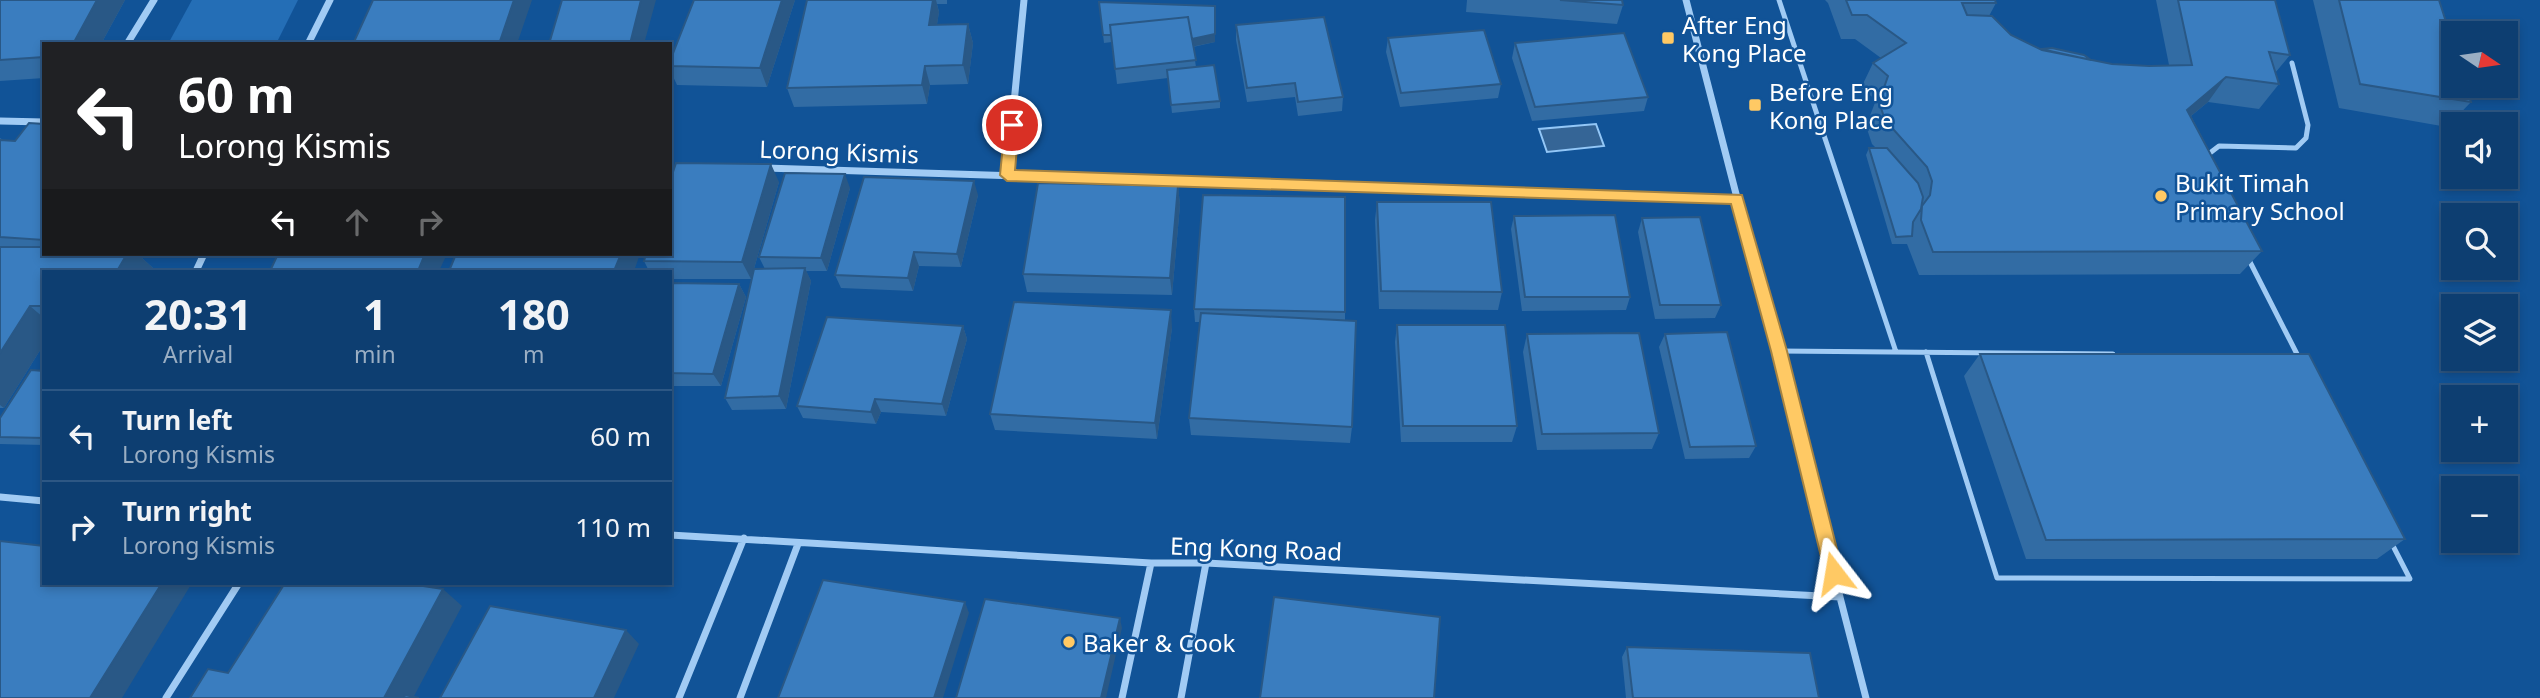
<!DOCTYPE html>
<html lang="en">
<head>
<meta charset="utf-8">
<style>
	:root { --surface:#0d3e71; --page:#164576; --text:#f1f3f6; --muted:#9aaec3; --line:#2d5784 }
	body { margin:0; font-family:"Noto Sans",sans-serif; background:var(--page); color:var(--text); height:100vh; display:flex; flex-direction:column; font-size:26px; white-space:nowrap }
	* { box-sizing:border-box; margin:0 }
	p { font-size:23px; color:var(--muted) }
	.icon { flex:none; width:38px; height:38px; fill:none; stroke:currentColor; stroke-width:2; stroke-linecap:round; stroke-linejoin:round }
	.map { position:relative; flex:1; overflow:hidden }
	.side { position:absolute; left:42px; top:270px; width:630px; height:315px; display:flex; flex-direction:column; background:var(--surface); border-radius:0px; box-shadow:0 4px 10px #0003,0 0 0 2px var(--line) }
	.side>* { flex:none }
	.guide { position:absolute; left:42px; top:42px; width:630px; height:214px; border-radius:0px; box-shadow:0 4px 10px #0003,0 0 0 2px var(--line); background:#202124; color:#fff; overflow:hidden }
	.needle { width:46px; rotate:103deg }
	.controls { position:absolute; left:2441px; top:21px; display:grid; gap:14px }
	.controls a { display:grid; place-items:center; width:77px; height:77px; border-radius:0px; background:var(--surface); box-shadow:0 4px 10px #0003,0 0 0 2px var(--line); font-size:35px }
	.pin { position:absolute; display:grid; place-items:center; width:60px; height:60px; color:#fff; margin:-30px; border:4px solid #fff; border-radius:50%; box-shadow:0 2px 7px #0007 }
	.me { position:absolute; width:77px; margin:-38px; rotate:346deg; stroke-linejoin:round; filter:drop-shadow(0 0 5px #0008) }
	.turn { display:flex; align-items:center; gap:24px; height:147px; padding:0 21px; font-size:32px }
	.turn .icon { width:91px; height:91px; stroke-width:2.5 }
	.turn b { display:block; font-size:49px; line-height:60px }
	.lanes { display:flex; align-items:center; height:66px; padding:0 21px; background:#0003; justify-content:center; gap:35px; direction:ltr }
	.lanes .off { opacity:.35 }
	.eta { display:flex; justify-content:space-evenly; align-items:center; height:119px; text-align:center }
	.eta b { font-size:42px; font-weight:700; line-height:49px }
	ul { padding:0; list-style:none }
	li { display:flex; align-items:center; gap:21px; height:91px; padding:0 21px; border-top:2px solid var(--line) }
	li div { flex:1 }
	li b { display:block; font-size:26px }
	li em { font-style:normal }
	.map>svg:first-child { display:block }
	.green { fill:#246eb6 }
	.water { fill:#356596; stroke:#93c7f7; stroke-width:2 }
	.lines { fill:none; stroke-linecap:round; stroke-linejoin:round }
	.lane { stroke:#a1cbf4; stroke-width:5 }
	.street { stroke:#a1cbf4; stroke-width:7 }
	.wall { fill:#326ca4 }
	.shaded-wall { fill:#295886 }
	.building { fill:#3a7dbf; stroke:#295886; stroke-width:2 }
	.route { fill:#ffc964; stroke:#a68341; stroke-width:2 }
	.poi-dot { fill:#ffc964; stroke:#115397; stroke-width:2.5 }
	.labels { text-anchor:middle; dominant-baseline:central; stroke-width:5; stroke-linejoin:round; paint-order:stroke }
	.poi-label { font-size:24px; fill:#fff; stroke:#115397; text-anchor:start }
	.street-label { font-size:24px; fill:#fff; stroke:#115397 }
</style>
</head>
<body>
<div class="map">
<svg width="2540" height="698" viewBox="0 0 2540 698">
	<rect width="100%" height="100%" fill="#115397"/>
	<path class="green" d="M192 0H298L276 44H168Z"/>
	<path class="water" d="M1596 124 1604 146 1547 152 1539 129Z"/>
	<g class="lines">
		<path class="lane" d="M1779 0 1896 352
			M2206 156 2219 146 2296 148 2306 138 2308 125 2292 63
			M2248 258 2299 358
			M1779 351 2113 354
			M1926 352 1997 578 2410 579 2391 542"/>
		<path class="street" d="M1686 0 1866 698
			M127 44 154 0
			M308 44 330 0
			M0 121 44 122
			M765 168 1737 199
			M1007 175 1024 0
			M196 271 204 254
			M0 497 44 501
			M670 535 1151 563H1206L1840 597
			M166 698 239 583
			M679 698 744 538
			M740 698 798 544
			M1122 698 1151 563
			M1181 698 1206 563"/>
	</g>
	<path class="wall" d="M0 0H125L101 44H44V78L0 81Z
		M795 0 767 87 677 85 670 70V61Z
		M807 0H947V4H937L939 12 937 24H968L973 43 968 84 930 85 927 104 794 107 787 88Z
		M1467 0H1622L1623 5 1617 24 1466 12Z
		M1825 0H1995L1996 3 1989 16 2011 35 2041 49 2112 64 2149 66 2169 65 2156 0H2275L2290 55 2275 73 2279 84 2259 109 2208 102 2191 116 2262 251 2240 274 1919 275 1907 244H1892L1866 155 1869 148H1876L1872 144 1866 126 1876 100 1861 88 1873 63 1881 58 1855 39H1841L1828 3Z
		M2313 0H2439L2471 102 2447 127 2339 108Z
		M1099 2 1215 42 1193 47 1196 67 1220 101V108L1172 113 1168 78 1117 84 1112 42 1104 43Z
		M1236 25 1343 97 1342 111 1298 116 1295 97 1247 102 1236 40Z
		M1388 38 1501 84 1498 98 1400 107 1386 52Z
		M1515 43 1648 97 1644 111 1532 121 1512 58Z
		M44 124V254H144L141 257 153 268 151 271H44V344L4 408H0V138L3 140 15 141Z
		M779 182 751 279H670V271H649L644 261Z
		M1178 186 1180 205 1172 295 1027 292 1023 274Z
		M850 188 827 271H806L811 281 786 409 732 410 725 398 765 269 759 257Z
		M978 195 961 267 919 266 913 291 841 288 835 275Z
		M1377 202 1502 292 1498 310 1379 309 1375 220Z
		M1514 216 1630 297 1626 310 1522 311 1511 229Z
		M1642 218 1721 305 1715 318 1655 319 1638 232Z
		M670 283 739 284 746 297 721 386H670Z
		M1194 309 1345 312V321L1352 427 1350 443 1191 435 1189 418 1200 322H1195Z
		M1397 325 1517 426 1512 442H1401L1395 342Z
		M963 326 967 339 946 416 881 412 876 424 803 418 797 406Z
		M1172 328 1157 439 995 430 990 414Z
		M1527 334 1659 433 1652 449 1537 450 1523 352Z
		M1665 334 1756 446 1749 458 1685 459 1659 347Z
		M1980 354 2405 539 2377 559H2026L1964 376Z
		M44 371V445L0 444V418Z
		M1627 647 1819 698H1626L1622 657Z"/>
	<path class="shaded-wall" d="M97 0H125L101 44H73Z
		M514 0H532L517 44H499Z
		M641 0H656L644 44H630Z
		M782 0H795L767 87 760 68Z
		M933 0H936L939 12 934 44 929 25Z
		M1215 6V42L1191 47V39Z
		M968 24 973 43 968 84 963 65Z
		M925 66 930 85 927 104 922 85Z
		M2226 77 2208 102 2169 134 2187 110Z
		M771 164 779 182 751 279 742 262Z
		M845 174 850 188 827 271 821 258Z
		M974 181 978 195 961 267 957 254Z
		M1178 186 1180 205 1172 295 1170 278Z
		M914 252 919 266 913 291 908 278Z
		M127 254H144L141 257 153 268 151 271H117Z
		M425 254H447L439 271H418Z
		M621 254H640L634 271H614Z
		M805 268 811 281 786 409 779 396Z
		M739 284 746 297 721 386 713 374Z
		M30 306 44 318V344L4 408 0 405V353Z
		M1171 310 1172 328 1157 439 1155 423Z
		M963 326 967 339 946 416 942 404Z
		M875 399 881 412 876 424 871 412Z
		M162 583H192L122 698H90Z
		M443 589 462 606 413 698H384Z
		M965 602 969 613 943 698H934Z
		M1120 618 1122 628 1106 698H1101Z
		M626 630 639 644 614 698H594Z"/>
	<path class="building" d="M0 0H97L73 44H44V57L0 60Z
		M373 0H514L499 44H353Z
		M562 0H641L630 44H549Z
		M694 0H782L760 68 670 66V61Z
		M807 0H933L929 25 968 24 963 65 925 66 922 85 787 88Z
		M1560 0H1622L1623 5Z
		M1846 0H1995L1996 3H1962L1967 15 1992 16 2011 35 2042 50 2112 64 2149 66 2192 65 2178 0H2275L2290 55 2269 52 2279 84 2226 77 2187 110 2262 251 1933 252 1921 220 1922 206 1930 195 1932 181 1927 167 1885 120 1879 102 1888 76 1873 63 1906 43 1867 15H1852Z
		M2339 0H2439L2454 47V86H2466L2471 102 2360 84Z
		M1099 2 1215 6V34L1192 39 1188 17 1110 25 1111 35H1103Z
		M1188 17 1196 60 1115 69 1110 25Z
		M1324 17 1343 97 1298 102 1295 83 1247 88 1236 25Z
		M1484 30 1501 84 1401 93 1388 38Z
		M1624 33 1648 97 1535 107 1515 43Z
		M2052 48 2084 55 2091 60 2041 49Z
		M1214 65 1220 101 1171 105 1167 70Z
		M29 123 44 124V240L0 237V140L15 141Z
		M1869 148H1887L1918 183 1923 197 1921 209 1913 222 1912 236 1896 237Z
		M676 163 771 164 742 262 644 261 646 254H670V181Z
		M785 173 845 174 821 258 759 257Z
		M864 177 974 181 957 254 914 252 908 278 835 275Z
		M1038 183 1178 186 1170 278 1023 274Z
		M1203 195 1345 197V312L1194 309Z
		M1377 202H1491L1502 292 1381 291Z
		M1615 215 1630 297H1525L1514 216Z
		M1700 217 1721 305H1660L1642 218Z
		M0 247H44V254H127L117 271H44V306H30L0 353Z
		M278 254H425L418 271H270Z
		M456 254H621L614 271H449Z
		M805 268 779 396 725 398 754 269Z
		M670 283 739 284 713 374 670 373Z
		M1014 302 1171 310 1155 423 990 414Z
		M1201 313 1356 321 1352 427 1189 418Z
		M827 317 963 326 942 404 875 399 871 412 797 406Z
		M1397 325H1505L1517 426H1403Z
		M1727 332 1756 446 1690 447 1665 334Z
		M1639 333 1659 433 1542 434 1527 334Z
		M1980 354H2309L2405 539 2046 540Z
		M31 370 44 371V438L0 437V418Z
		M0 541 44 546V583H162L90 698H0Z
		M823 580 965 602 934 698H778Z
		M285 583H403L443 589 384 698H190L208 669 228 673Z
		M1274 597 1440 617 1434 698H1260Z
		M985 599 1120 618 1101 698H956Z
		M490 606 626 630 594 698H440Z
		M1627 647 1810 653 1819 698H1633Z
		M405 695 419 698H404Z"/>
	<path class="route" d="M1012 120 1019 125 1015 170 1742 195 1787 351 1843 573 1840 578 1834 581 1828 578 1825 573 1771 351 1731 204 1007 181 1000 175 1005 125Z"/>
	<g class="poi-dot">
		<rect x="1661" y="31" width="14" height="14" rx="3.5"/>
		<rect x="1748" y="98" width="14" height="14" rx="3.5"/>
		<circle cx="2161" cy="196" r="7"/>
		<circle cx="1069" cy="642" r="7"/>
	</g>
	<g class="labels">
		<g class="poi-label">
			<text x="1682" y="24">After Eng<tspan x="1682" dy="28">Kong Place</tspan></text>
			<text x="1769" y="91">Before Eng<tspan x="1769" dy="28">Kong Place</tspan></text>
			<text x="2175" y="182">Bukit Timah<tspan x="2175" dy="28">Primary School</tspan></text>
			<text x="1083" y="642">Baker &amp; Cook</text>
		</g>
		<g class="street-label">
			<text transform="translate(839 151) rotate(2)">Lorong Kismis</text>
			<text transform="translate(1256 548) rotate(2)">Eng Kong Road</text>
		</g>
	</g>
</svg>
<div class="controls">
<a><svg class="needle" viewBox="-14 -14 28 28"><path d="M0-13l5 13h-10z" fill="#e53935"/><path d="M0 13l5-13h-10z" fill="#9aaec3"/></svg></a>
<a><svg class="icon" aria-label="sound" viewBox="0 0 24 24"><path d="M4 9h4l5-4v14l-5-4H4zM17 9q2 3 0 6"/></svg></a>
<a><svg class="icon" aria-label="search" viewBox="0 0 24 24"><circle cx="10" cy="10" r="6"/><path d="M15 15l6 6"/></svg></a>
<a><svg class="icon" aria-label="layers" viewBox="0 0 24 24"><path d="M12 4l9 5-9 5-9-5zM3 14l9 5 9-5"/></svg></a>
<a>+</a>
<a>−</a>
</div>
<div class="pin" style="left:1012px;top:125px;background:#d93025"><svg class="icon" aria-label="arrive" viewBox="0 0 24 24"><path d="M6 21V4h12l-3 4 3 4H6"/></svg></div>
<svg class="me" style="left:1834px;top:573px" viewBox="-20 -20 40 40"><path d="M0-17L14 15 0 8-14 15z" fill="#ffc964" stroke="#fff" stroke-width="4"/></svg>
<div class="guide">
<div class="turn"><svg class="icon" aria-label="left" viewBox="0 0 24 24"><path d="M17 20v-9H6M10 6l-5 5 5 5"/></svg><div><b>60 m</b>Lorong Kismis</div></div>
<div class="lanes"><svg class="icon" aria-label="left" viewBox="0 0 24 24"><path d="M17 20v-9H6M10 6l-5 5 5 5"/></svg><svg class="icon off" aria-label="ahead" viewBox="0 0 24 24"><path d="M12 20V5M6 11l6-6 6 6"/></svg><svg class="icon off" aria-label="right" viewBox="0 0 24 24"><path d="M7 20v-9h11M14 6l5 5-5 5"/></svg></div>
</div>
<section class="side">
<div class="eta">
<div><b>20:31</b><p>Arrival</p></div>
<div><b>1</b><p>min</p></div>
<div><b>180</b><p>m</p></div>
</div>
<ul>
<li><svg class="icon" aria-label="left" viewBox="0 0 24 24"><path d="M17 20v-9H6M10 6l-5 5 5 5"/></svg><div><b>Turn left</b><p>Lorong Kismis</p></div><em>60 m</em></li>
<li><svg class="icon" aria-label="right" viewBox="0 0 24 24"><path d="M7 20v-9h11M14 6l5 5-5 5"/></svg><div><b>Turn right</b><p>Lorong Kismis</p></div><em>110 m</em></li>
</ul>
</section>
</div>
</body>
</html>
